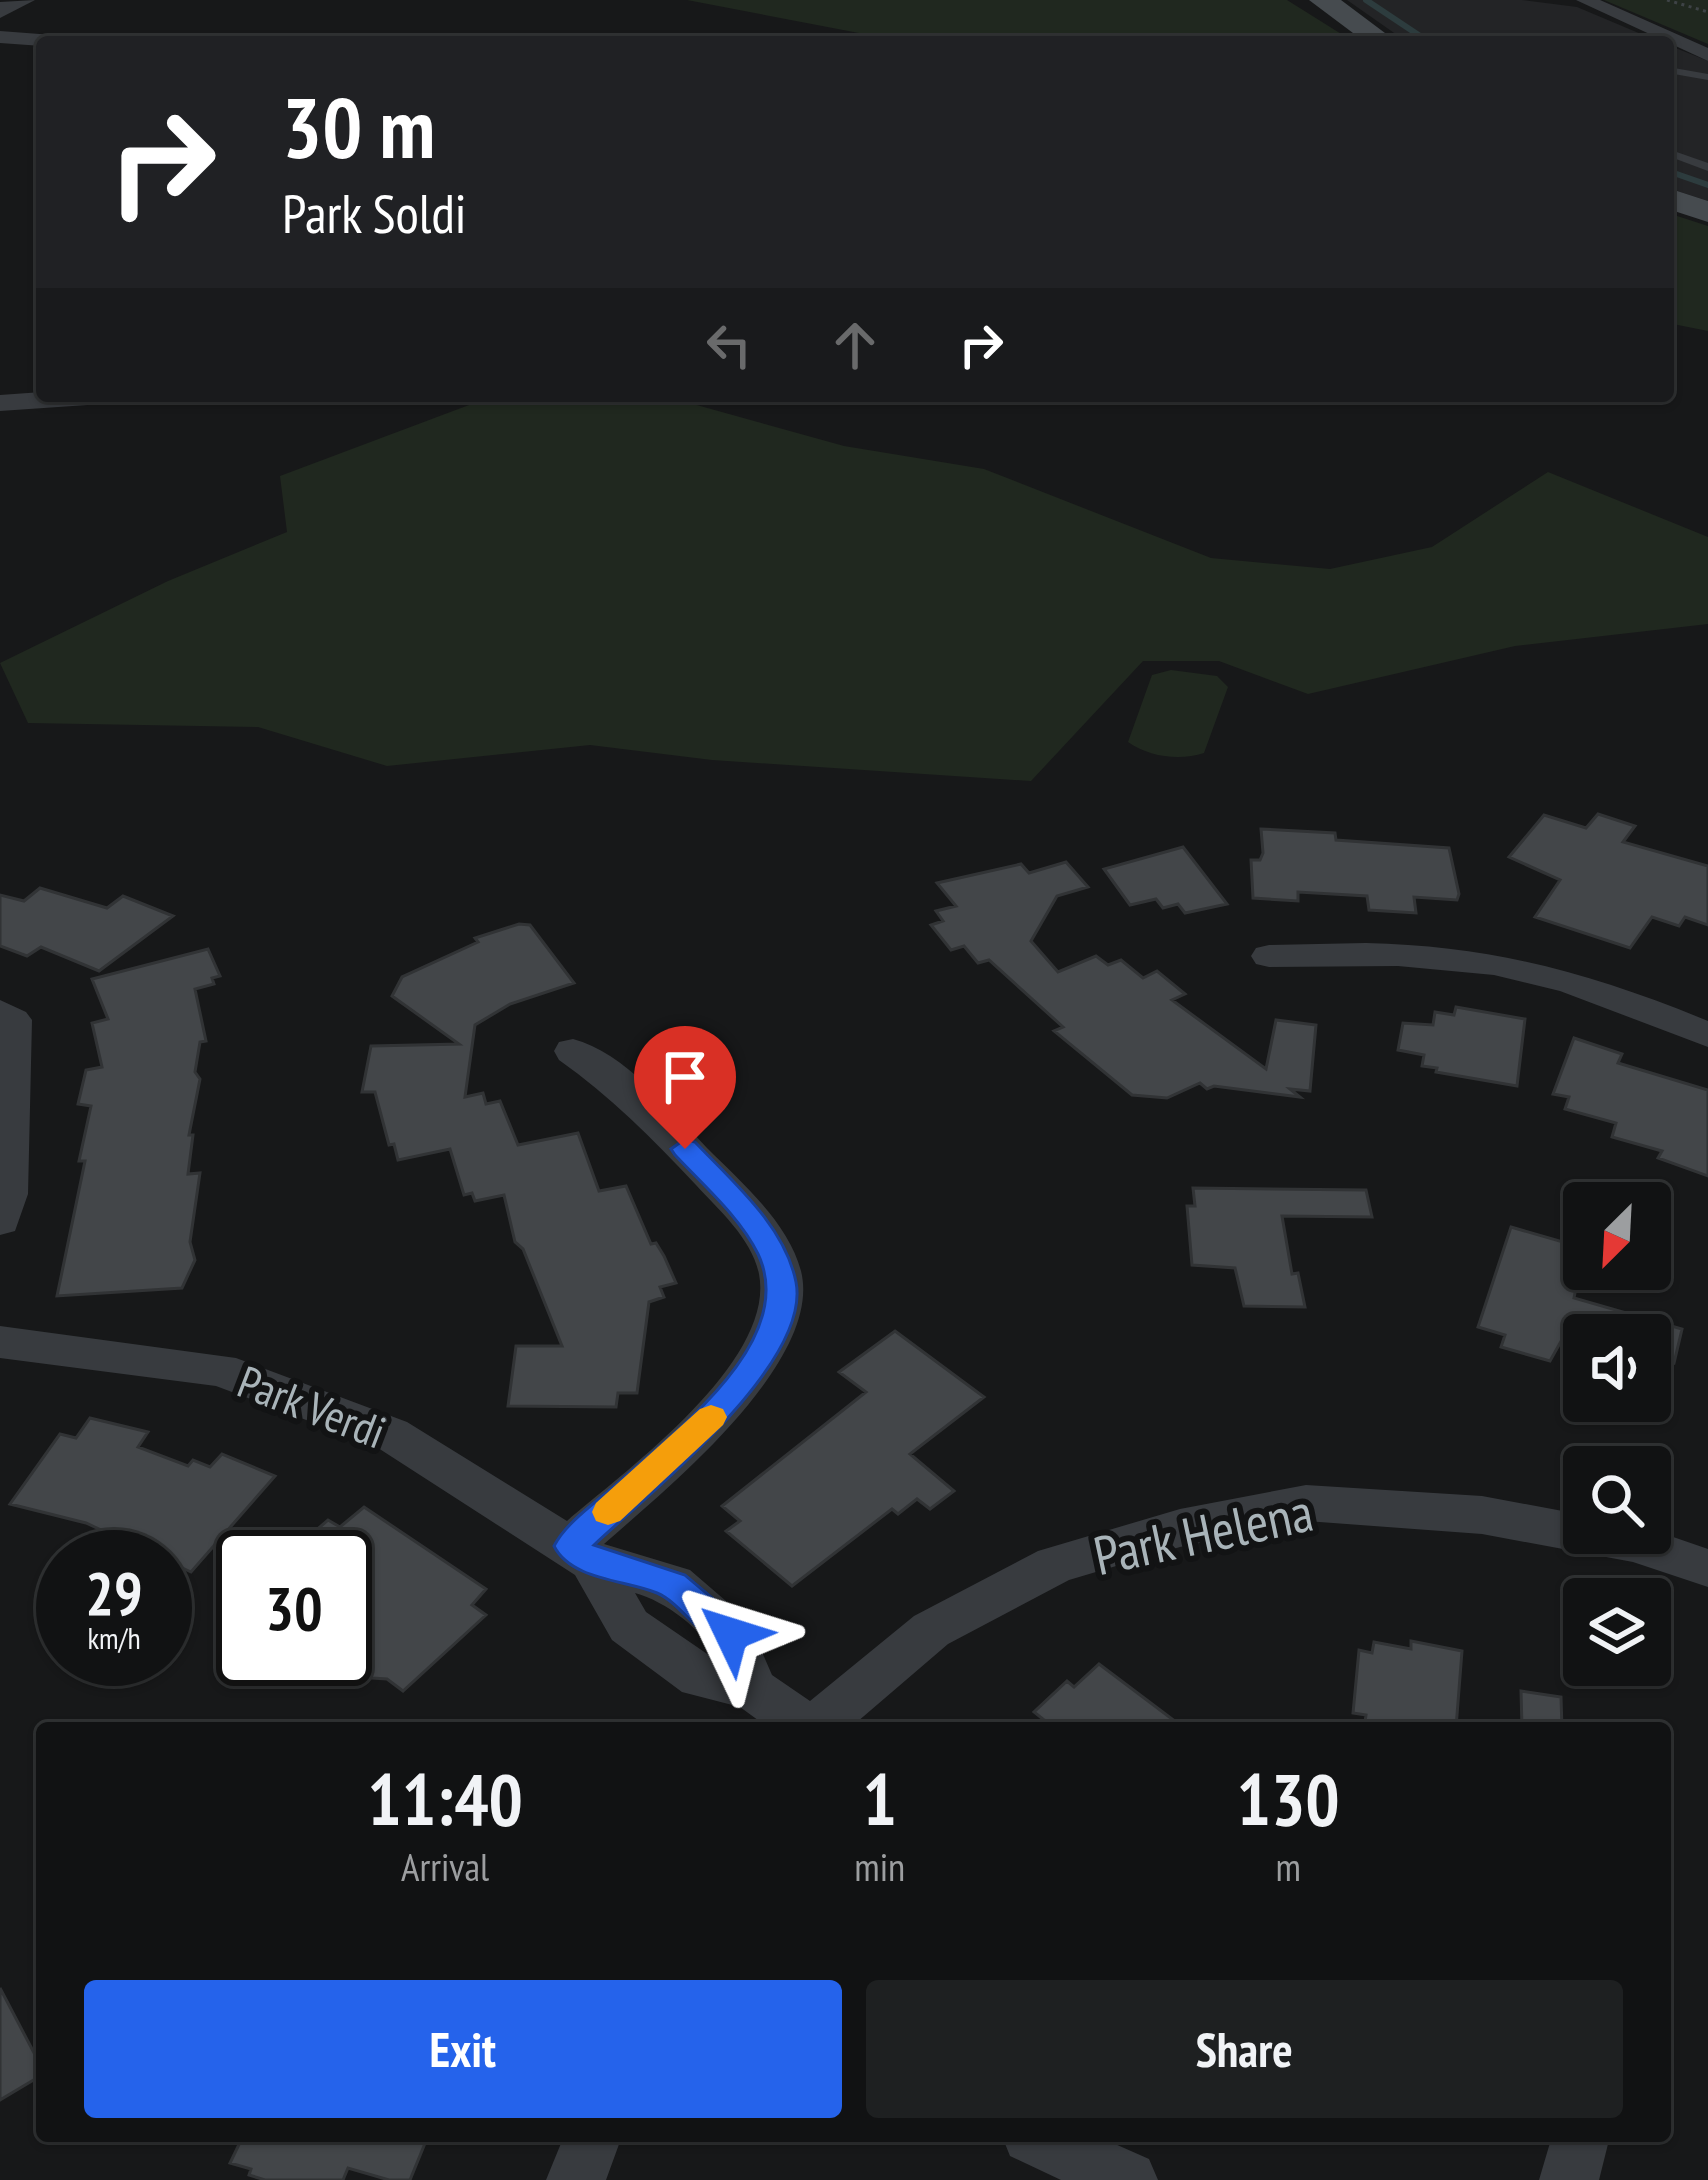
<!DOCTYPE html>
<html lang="en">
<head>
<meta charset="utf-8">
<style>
	:root { --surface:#111213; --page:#1e2021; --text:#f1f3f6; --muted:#9c9ea0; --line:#303233; --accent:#2563eb }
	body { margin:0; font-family:"PT Sans Narrow",sans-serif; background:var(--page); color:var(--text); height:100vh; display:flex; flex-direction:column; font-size:45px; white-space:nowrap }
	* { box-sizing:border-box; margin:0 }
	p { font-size:39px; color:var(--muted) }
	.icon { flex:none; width:66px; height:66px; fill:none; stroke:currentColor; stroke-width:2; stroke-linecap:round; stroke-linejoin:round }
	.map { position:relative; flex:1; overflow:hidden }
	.sheet { position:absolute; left:36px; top:1722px; width:1635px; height:420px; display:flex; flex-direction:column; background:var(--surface); border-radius:12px; box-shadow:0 3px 9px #0004,0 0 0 3px var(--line) }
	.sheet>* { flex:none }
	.hud { position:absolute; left:36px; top:36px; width:1638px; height:366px; border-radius:12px; box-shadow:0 3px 9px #0004,0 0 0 3px var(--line); background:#202124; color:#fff; overflow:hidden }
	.needle { width:78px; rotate:204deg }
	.controls { position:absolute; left:1563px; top:1182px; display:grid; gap:24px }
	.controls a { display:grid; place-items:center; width:108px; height:108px; border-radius:12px; background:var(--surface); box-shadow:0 3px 9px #0004,0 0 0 3px var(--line); font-size:60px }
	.speed { position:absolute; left:36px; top:1530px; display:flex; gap:24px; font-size:60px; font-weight:700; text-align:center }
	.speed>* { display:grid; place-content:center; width:156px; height:156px; border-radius:50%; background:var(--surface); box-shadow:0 3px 9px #0004,0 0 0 3px var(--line); line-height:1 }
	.speed small { font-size:30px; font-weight:400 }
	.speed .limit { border:6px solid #111; border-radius:18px; background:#fff; color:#111 }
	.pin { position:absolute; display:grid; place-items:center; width:102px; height:102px; color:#fff; margin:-123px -51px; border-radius:50% 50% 50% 0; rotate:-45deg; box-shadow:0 0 12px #0007 }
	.pin .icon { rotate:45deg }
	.me { position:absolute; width:132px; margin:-66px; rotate:311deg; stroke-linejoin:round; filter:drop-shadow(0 0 9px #0008) }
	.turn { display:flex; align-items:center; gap:42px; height:252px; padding:0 48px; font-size:54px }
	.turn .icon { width:156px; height:156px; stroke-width:2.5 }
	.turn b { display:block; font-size:84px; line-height:102px }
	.lanes { display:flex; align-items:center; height:114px; padding:0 48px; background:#0003; justify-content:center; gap:60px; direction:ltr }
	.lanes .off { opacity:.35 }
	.eta { display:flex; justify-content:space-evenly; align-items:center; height:204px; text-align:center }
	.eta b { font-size:72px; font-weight:600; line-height:84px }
	.button { display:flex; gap:24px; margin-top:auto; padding:24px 48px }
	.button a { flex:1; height:138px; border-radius:12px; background:var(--accent); color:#fff; font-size:48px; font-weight:600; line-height:138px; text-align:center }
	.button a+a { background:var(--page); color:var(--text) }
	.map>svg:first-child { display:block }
	.built { fill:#232426 }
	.green { fill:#20281f }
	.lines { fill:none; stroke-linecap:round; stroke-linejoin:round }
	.stream { stroke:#2d3c3e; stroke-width:6 }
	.building { fill:#434649; stroke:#313335; stroke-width:3 }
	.path { stroke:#3e4346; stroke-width:3; stroke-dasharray:3 4.5; stroke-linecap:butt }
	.service { fill:#383b3f; fill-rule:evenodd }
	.minor { fill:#383b3f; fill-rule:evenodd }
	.tertiary { fill:#383b3f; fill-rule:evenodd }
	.secondary { fill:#464b4f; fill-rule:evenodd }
	.route { fill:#2563eb; stroke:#184099; stroke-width:3 }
	.slow { fill:#f59e0b }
	.labels { text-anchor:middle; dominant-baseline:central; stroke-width:12; stroke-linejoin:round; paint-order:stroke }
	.street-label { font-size:45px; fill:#a9b4b9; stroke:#121314 }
	.near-street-label { font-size:54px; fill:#a9b4b9; stroke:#121314 }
</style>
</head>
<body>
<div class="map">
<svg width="1708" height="2180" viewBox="0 0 1708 2180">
	<rect width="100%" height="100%" fill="#171819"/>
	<path class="built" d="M1347 0H1522L1577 7 1660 42H1407Z
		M1668 45 1708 61V201L1668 188Z"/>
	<path class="green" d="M687 0H1287L1354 42H906Z
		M1604 0H1708V44Z
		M1668 213 1708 226V331L1668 323Z
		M493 396 668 397 844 446 984 469 1211 558 1330 569 1432 547 1548 472 1708 537V624L1515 646 1308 694 1219 661H1143L1031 781 712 760 590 745 387 766 258 727 28 723 0 663 168 581 287 532 280 476Z
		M1171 670 1217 676 1228 687 1204 753C1180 761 1149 757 1128 742L1152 675Z"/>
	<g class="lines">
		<path class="stream" d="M1366 0 1429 42
			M1668 171 1708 185"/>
	</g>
	<path class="building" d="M1598 814 1635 826 1623 842 1708 866V925L1685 917 1679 926 1652 917 1630 948 1535 917 1560 880 1509 857 1544 815 1586 828Z
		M1261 829 1335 833 1336 840 1449 848 1459 894 1457 900 1414 897 1416 913 1369 910 1367 896 1298 892V901L1253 898 1251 860H1260L1263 853Z
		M1183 847 1227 904 1185 913 1178 904 1163 908 1156 899 1130 905 1104 869Z
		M1066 862 1088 887 1057 896 1031 941 1058 972 1096 956 1108 965 1121 960 1143 978 1157 971 1185 994 1172 1000 1266 1069 1276 1020 1316 1025 1310 1091 1290 1089 1300 1097 1214 1086 1207 1089 1200 1083 1167 1098 1132 1095 1054 1031 1063 1027 989 960 978 963 964 946 951 950 931 925 943 921 936 911 956 906 937 883 1021 864 1029 873Z
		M40 888 107 908 123 896 173 916 99 971 41 947 27 956 0 946V895L24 901Z
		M519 924 530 925 574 983 510 1004 475 1025 465 1097 483 1093 486 1104 500 1101 518 1145 578 1133 599 1191 626 1186 651 1244 656 1243 664 1256 676 1283 660 1287 664 1297 649 1302 637 1393H618L616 1407 508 1406 516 1346H562L523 1249 515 1242 504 1195 475 1201 472 1193 464 1195 450 1149 398 1160 394 1144 389 1145 375 1092H362L371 1046 459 1044 392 996 402 977 478 942 475 938Z
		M208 949 220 976 212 978 214 984 195 989 206 1041 200 1042 195 1072 200 1079 189 1135H193L188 1174 200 1173 190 1242 195 1260 182 1288 57 1296 85 1161H79L91 1106 78 1104 86 1070 102 1067 92 1023 108 1019 92 979Z
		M1456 1007 1525 1019 1517 1086 1436 1072 1437 1068 1422 1066 1424 1055 1398 1050 1403 1023 1433 1025 1435 1012 1454 1015Z
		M1574 1038 1622 1054 1618 1063 1708 1090V1176L1658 1158 1662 1151 1612 1137 1616 1123 1565 1109 1569 1097 1553 1094Z
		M1193 1188 1366 1190 1372 1217 1282 1216 1292 1274 1298 1273 1305 1307 1244 1306 1235 1268 1192 1265 1187 1206H1195Z
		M1511 1227 1584 1248 1574 1298 1682 1329 1674 1363 1650 1356V1335H1584V1342L1564 1336 1550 1361 1501 1347 1505 1335 1478 1327Z
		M895 1331 984 1397 910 1454 954 1491 930 1509 917 1499 898 1514 892 1509 792 1586 726 1531 740 1521 722 1506 866 1392 839 1372Z
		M90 1418 148 1432 138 1447 188 1466 193 1460 210 1467 222 1454 275 1476 191 1572 86 1523 10 1504 60 1434 76 1438Z
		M364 1507 486 1589 472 1605 486 1615 403 1691 387 1679 372 1678 345 1665V1557H285L328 1520 340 1527Z
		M1411 1641 1462 1651 1456 1728H1364L1366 1715 1353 1713 1359 1650 1372 1653 1374 1642 1411 1649Z
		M1099 1664 1184 1728H1054L1034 1712 1067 1681 1074 1687Z
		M1521 1691 1561 1697 1562 1728H1522Z
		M0 1988 42 2068V2075L0 2100Z
		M243 2136H428L410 2180H389L348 2168 343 2180H265L249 2175 251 2169 230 2163Z"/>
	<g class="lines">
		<path class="path" d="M1667 0 1708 12"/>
		<path class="service" d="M1668 67 1708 74V80L1668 73Z
			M1668 149 1708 163V171L1668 156Z"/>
		<path class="minor" d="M1576 0H1600L1708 48V61Z
			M0 31 66 36 76 42H42V46L0 43Z
			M42 392V396H115L102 404 0 411V395Z
			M1366 943C1493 946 1591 973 1708 1021V1047L1560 991 1494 975 1398 966 1269 967 1256 964 1251 956 1256 948 1269 945Z
			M0 1000 26 1012 32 1020 28 1194 15 1231 0 1235Z
			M573 1039C624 1052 672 1111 707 1148 741 1182 788 1222 801 1271 824 1362 664 1491 604 1544L690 1570 748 1620 772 1675 810 1701 914 1616 1038 1551 1180 1509 1306 1485 1482 1496 1584 1515V1533H1650V1529L1708 1549V1587L1633 1562 1482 1534 1306 1521 1180 1547 1069 1580 948 1644 850 1728H769L740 1707 682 1692 612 1640 575 1575 375 1446 216 1386 0 1358V1326L236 1358 407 1422 567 1521C625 1471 776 1362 759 1274 752 1239 719 1210 696 1185 653 1139 610 1096 559 1060L554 1051 559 1042ZM635 1593C665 1601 705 1630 716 1660L646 1612Z
			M564 2136H622L606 2180H546Z
			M1002 2136H1097L1149 2159 1158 2180H1061L1010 2156Z
			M1552 2136H1610L1599 2180H1539Z"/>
		<path class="tertiary" d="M35 0 0 18V2Z"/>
		<path class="secondary" d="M1309 0H1341L1397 42H1365Z
			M1668 188 1708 201V222L1668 209Z"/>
	</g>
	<path class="route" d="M685 1139 695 1142C733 1182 785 1226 796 1282 812 1364 649 1493 594 1545L685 1575 743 1624 748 1634 743 1644C708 1656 686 1605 657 1593 625 1580 571 1580 554 1546 567 1521 598 1501 619 1482 674 1432 799 1341 758 1254 740 1217 703 1185 675 1155L671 1149Z"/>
	<path class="slow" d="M711 1405 723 1409 727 1417 723 1425 620 1521 608 1525 596 1521 592 1512 596 1503 700 1409Z"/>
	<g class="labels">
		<g class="street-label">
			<text transform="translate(312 1406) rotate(21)">Park Verdi</text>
		</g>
		<g class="near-street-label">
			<text transform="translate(1203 1533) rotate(-12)">Park Helena</text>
		</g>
	</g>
</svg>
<div class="controls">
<a><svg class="needle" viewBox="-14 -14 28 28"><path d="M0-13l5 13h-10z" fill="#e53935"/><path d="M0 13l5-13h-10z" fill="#9c9ea0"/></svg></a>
<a><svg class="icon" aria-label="sound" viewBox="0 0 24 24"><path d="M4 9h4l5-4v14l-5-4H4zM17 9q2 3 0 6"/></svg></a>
<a><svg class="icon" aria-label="search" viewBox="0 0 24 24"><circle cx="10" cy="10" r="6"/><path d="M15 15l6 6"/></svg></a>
<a><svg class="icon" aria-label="layers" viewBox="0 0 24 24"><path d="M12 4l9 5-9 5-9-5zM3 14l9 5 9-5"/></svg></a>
</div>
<div class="speed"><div>29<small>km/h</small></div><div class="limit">30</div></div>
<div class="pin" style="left:685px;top:1149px;background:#d93025"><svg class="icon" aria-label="arrive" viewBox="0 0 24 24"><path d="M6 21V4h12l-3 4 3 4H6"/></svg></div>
<svg class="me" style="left:731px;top:1634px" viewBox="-20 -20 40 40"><path d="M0-17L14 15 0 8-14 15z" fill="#2563eb" stroke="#fff" stroke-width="4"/></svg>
<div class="hud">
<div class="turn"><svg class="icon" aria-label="right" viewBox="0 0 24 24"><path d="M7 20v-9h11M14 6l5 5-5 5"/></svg><div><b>30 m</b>Park Soldi</div></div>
<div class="lanes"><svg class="icon off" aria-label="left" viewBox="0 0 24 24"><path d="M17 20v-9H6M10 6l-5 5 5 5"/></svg><svg class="icon off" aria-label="ahead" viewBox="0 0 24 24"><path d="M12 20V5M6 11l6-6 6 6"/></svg><svg class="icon" aria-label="right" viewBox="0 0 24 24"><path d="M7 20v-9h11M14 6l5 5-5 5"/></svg></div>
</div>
<section class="sheet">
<div class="eta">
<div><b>11:40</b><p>Arrival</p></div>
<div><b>1</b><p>min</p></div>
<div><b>130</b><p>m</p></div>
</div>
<div class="button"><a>Exit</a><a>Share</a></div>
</section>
</div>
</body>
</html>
